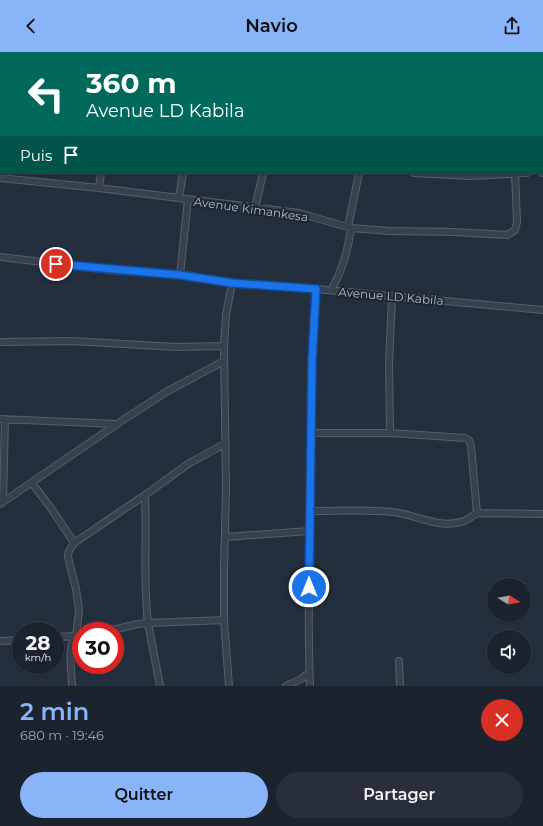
<!DOCTYPE html>
<html lang="fr">
<head>
<meta charset="utf-8">
<style>
	:root { --surface:#1b232e; --page:#282f3a; --text:#f1f3f6; --muted:#a0a4aa; --line:#39404a; --accent:#8ab4f8 }
	body { margin:0; font-family:Montserrat,sans-serif; background:var(--page); color:var(--text); height:100vh; display:flex; flex-direction:column; font-size:15px; white-space:nowrap }
	* { box-sizing:border-box; margin:0 }
	p { font-size:13px; color:var(--muted) }
	.icon { flex:none; width:22px; height:22px; fill:none; stroke:currentColor; stroke-width:2; stroke-linecap:round; stroke-linejoin:round }
	.map { position:relative; height:634px; overflow:hidden }
	.sheet { display:flex; flex-direction:column; background:var(--surface); flex:1 }
	.sheet>* { flex:none }
	.hud { position:absolute; left:0px; top:0px; width:543px; height:122px; box-shadow:0 1px 3px #0004,0 0 0 1px var(--line); background:#00695c; color:#fff; overflow:hidden }
	.needle { width:26px; rotate:101deg }
	.tools { position:absolute; left:487px; top:526px; display:grid; gap:8px }
	.tools a { display:grid; place-items:center; width:44px; height:44px; border-radius:50%; background:var(--surface); box-shadow:0 1px 3px #0004,0 0 0 1px var(--line); font-size:20px }
	.speed { position:absolute; left:12px; top:570px; display:flex; gap:8px; font-size:20px; font-weight:700; text-align:center }
	.speed>* { display:grid; place-content:center; width:52px; height:52px; border-radius:50%; background:var(--surface); box-shadow:0 1px 3px #0004,0 0 0 1px var(--line); line-height:1 }
	.speed small { font-size:10px; font-weight:400 }
	.speed .limit { border:6px solid #d22; background:#fff; color:#111 }
	.pin { position:absolute; display:grid; place-items:center; width:34px; height:34px; color:#fff; margin:-17px; border:2px solid #fff; border-radius:50%; box-shadow:0 1px 4px #0007 }
	.me { position:absolute; width:44px; margin:-22px; rotate:0deg; stroke-linejoin:round; filter:drop-shadow(0 0 3px #0008) }
	.turn { display:flex; align-items:center; gap:14px; height:84px; padding:0 20px; font-size:18px }
	.turn .icon { width:52px; height:52px; stroke-width:2.5 }
	.turn b { display:block; font-size:28px; line-height:34px }
	.then { display:flex; align-items:center; height:38px; padding:0 20px; background:#0003; gap:8px; font-size:15px }
	.round { display:grid; place-items:center; flex:none; width:42px; height:42px; border-radius:21px; background:var(--page) }
	.overview { display:flex; align-items:center; justify-content:space-between; height:68px; padding:0 20px }
	h1 { font-size:24px; font-weight:600; line-height:30px; color:var(--accent) }
	.button { display:flex; gap:8px; margin-top:auto; padding:8px 20px }
	.button a { flex:1; height:46px; border-radius:24px; background:var(--accent); color:#111; font-size:16px; font-weight:600; line-height:46px; text-align:center }
	.button a+a { background:var(--page); color:var(--text) }
	header { display:flex; justify-content:space-between; align-items:center; height:52px; padding:0 20px; background:var(--accent); color:#111; font-size:18px; font-weight:600 }
	.map>svg:first-child { display:block }
	.lines { fill:none; stroke-linecap:round; stroke-linejoin:round }
	.minor-casing { stroke:#565f6c; stroke-width:8 }
	.minor { stroke:#38414e; stroke-width:6 }
	.route-casing { stroke:#114b97; stroke-width:10 }
	.route { stroke:#1a73e8; stroke-width:7 }
	.labels { text-anchor:middle; dominant-baseline:central; stroke-width:4; stroke-linejoin:round; paint-order:stroke }
	.street-label { font-size:12px; fill:#b4bcc9; stroke:#1d2633 }
</style>
</head>
<body>
<header><svg class="icon" aria-label="back" viewBox="0 0 24 24"><path d="M15 5l-7 7 7 7"/></svg>Navio<svg class="icon" aria-label="share" viewBox="0 0 24 24"><path d="M12 15V3M7 8l5-5 5 5M5 13v7h14v-7"/></svg></header>
<div class="map">
<svg width="543" height="634" viewBox="0 0 543 634">
	<rect width="100%" height="100%" fill="#242f3e"/>
	<g class="lines">
		<g class="minor-casing">
			<path id="minor" d="M43 0V1
				M300 0 315 1
				M460 0V1
				M114 1V0
				M201 1V0
				M285 1V0
				M397 1V0
				M0 18H1
				M542 60H543
				M0 69H1
				M414 121 470 124 527 121
				M542 121H543
				M0 126 99 136 299 161 351 176 390 179 454 180 507 183 515 178 517 170 515 121
				M99 136 101 121
				M179 146 183 121
				M255 156 263 121
				M348 175 359 121
				M0 205 110 218 180 223 232 231 316 237 543 258
				M180 223 188 147
				M331 238C343 218 348 199 351 176
				M0 290 72 289 176 295 224 294
				M0 367 117 372
				M311 381H390L465 386 469 388 471 394 477 461 543 462
				M390 381 389 312 392 244
				M32 431 53 459 74 491 145 443
				M3 450 5 367
				M0 452 117 372 166 340 224 309
				M310 459C337 459 365 457 392 460 415 462 440 478 464 469 468 467 473 464 477 461
				M225 485 309 479
				M108 579 138 572 148 571C143 529 147 486 145 443L188 412 226 391
				M55 585 76 584 79 558 76 537 68 505 69 499 74 491
				M0 589 21 588
				M399 609 400 634
				M72 634C72 621 65 586 81 582
				M160 634 148 571 224 568
				M229 634 224 568V518L226 437 224 294 226 263 232 231
				M286 634 301 627 309 621
				M310 634C308 590 309 545 309 501 310 413 311 325 316 237"/>
		</g>
		<use href="#minor" class="minor"/>
	</g>
	<g class="lines">
		<g class="route-casing">
			<path id="route" d="M56 212 180 223 232 231 316 237 312 309 309 535"/>
		</g>
		<use href="#route" class="route"/>
	</g>
	<g class="labels">
		<g class="street-label">
			<text transform="translate(251 157) rotate(8)">Avenue Kimankesa</text>
			<text transform="translate(391 244) rotate(5)">Avenue LD Kabila</text>
		</g>
	</g>
</svg>
<div class="tools">
<a><svg class="needle" viewBox="-14 -14 28 28"><path d="M0-13l5 13h-10z" fill="#e53935"/><path d="M0 13l5-13h-10z" fill="#a0a4aa"/></svg></a>
<a><svg class="icon" aria-label="sound" viewBox="0 0 24 24"><path d="M4 9h4l5-4v14l-5-4H4zM17 9q2 3 0 6"/></svg></a>
</div>
<div class="speed"><div>28<small>km/h</small></div><div class="limit">30</div></div>
<div class="pin" style="left:56px;top:212px;background:#d93025"><svg class="icon" aria-label="arrive" viewBox="0 0 24 24"><path d="M6 21V4h12l-3 4 3 4H6"/></svg></div>
<svg class="me" style="left:309px;top:535px" viewBox="-20 -20 40 40"><circle r="17" fill="#1a73e8" stroke="#fff" stroke-width="3"/><path d="M0-11L8 9 0 5-8 9z" fill="#fff"/></svg>
<div class="hud">
<div class="turn"><svg class="icon" aria-label="left" viewBox="0 0 24 24"><path d="M17 20v-9H6M10 6l-5 5 5 5"/></svg><div><b>360 m</b>Avenue LD Kabila</div></div>
<div class="then">Puis<svg class="icon" aria-label="arrive" viewBox="0 0 24 24"><path d="M6 21V4h12l-3 4 3 4H6"/></svg></div>
</div>
</div>
<section class="sheet">
<div class="overview"><div><h1>2 min</h1><p>680 m · 19:46</p></div><a class="round" style="background:#d93025;color:#fff"><svg class="icon" aria-label="close" viewBox="0 0 24 24"><path d="M6 6l12 12M18 6L6 18"/></svg></a></div>
<div class="button"><a>Quitter</a><a>Partager</a></div>
</section>
</body>
</html>
